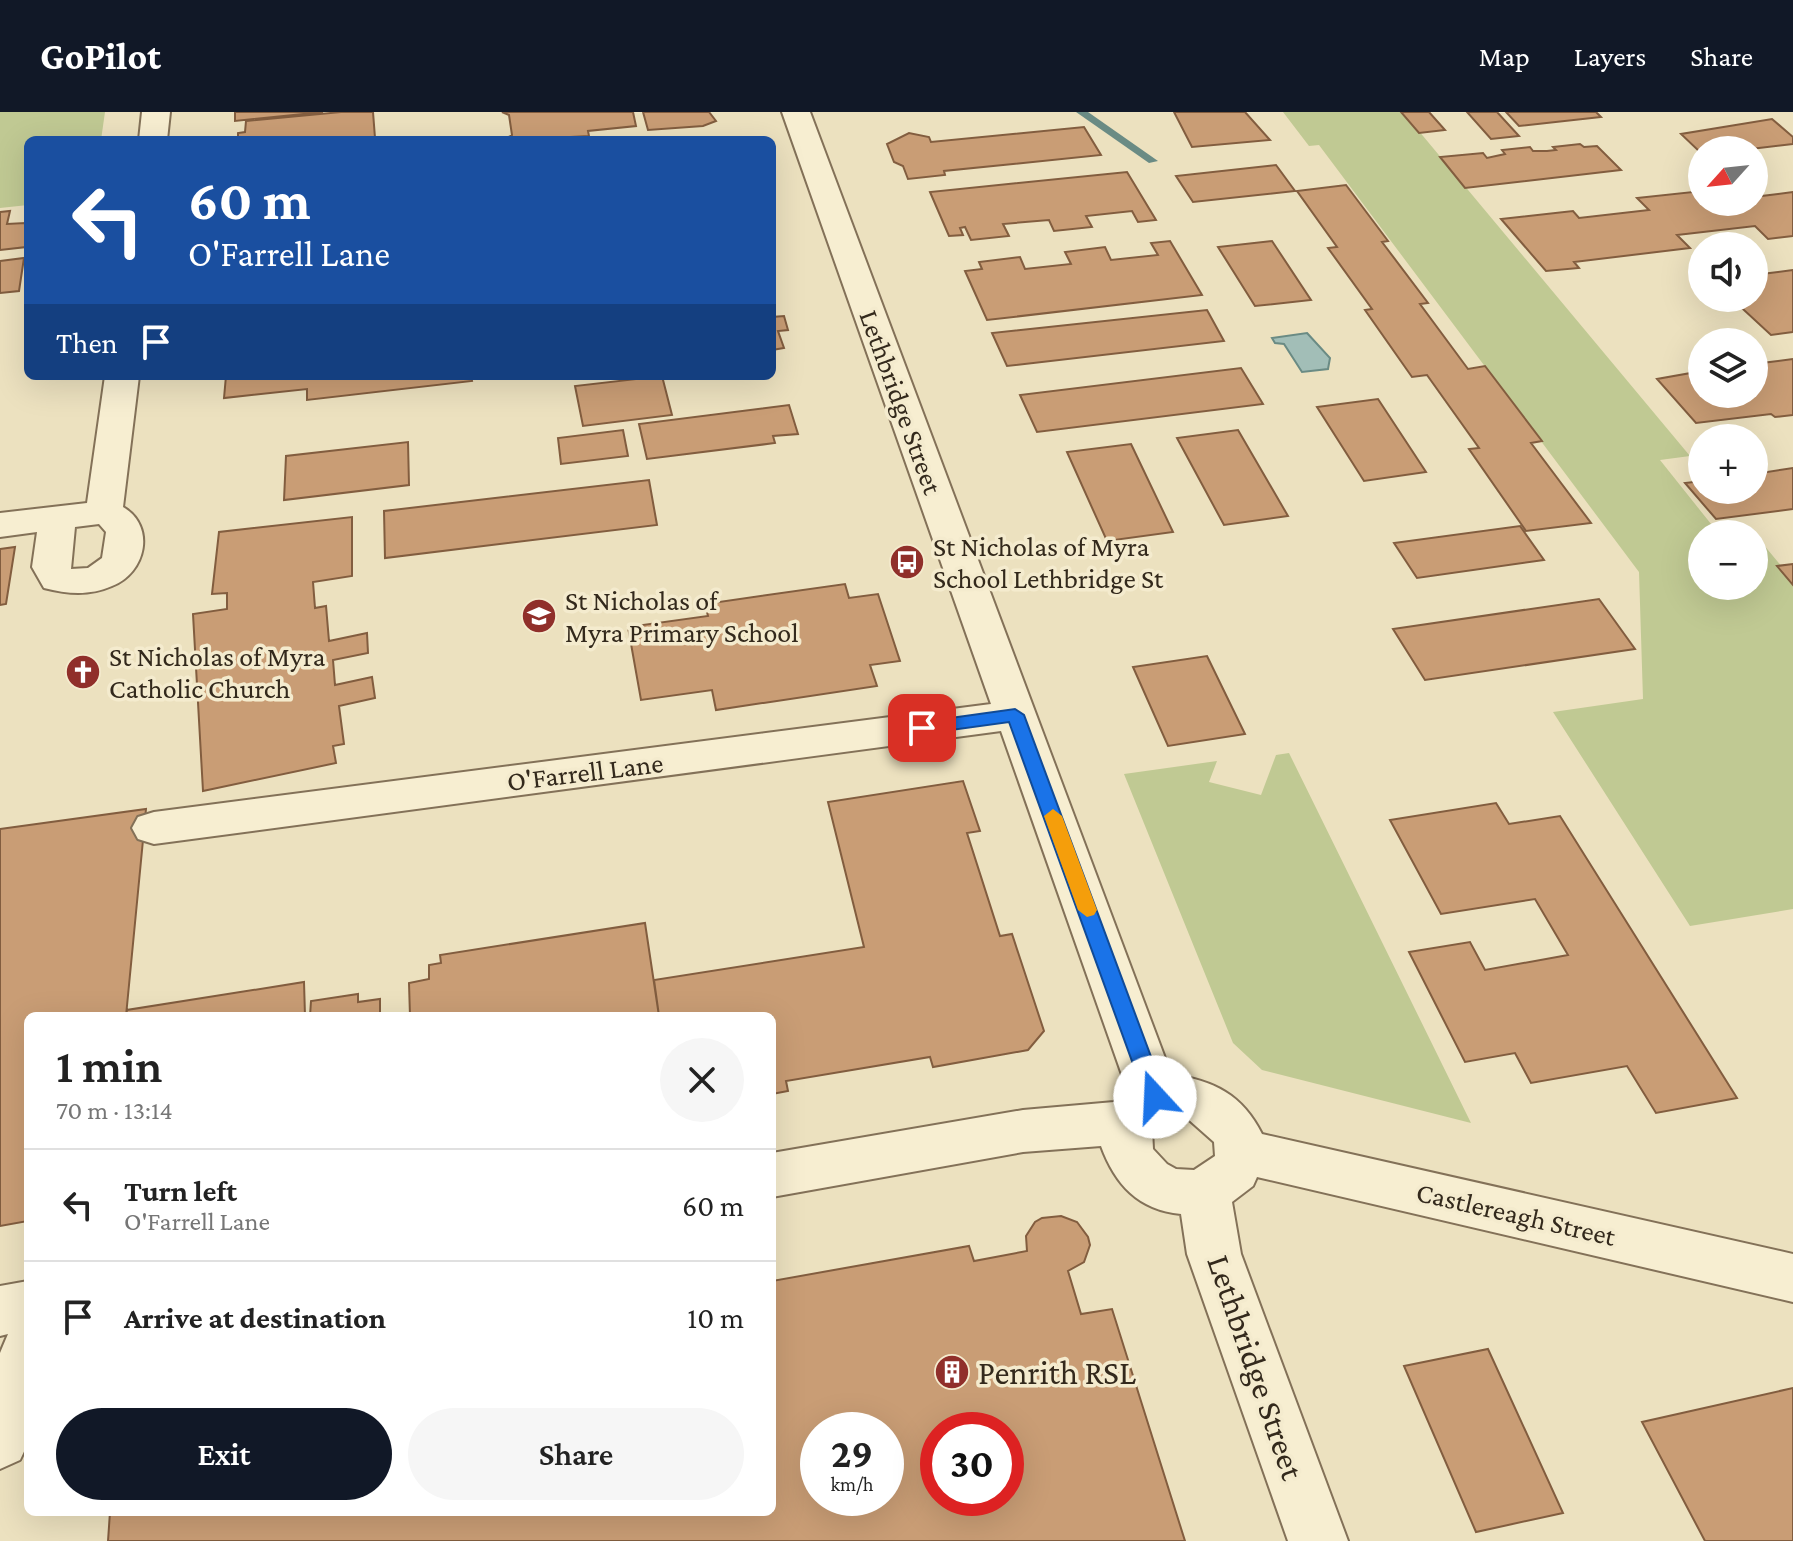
<!DOCTYPE html>
<html lang="en">
<head>
<meta charset="utf-8">
<style>
	:root { --surface:#fff; --page:#f6f6f6; --text:#222; --muted:#767676; --line:#e0e0e0; --accent:#111827 }
	body { margin:0; font-family:"Crimson Pro",serif; background:var(--page); color:var(--text); height:100vh; display:flex; flex-direction:column; font-size:30px; white-space:nowrap }
	* { box-sizing:border-box; margin:0 }
	p { font-size:26px; color:var(--muted) }
	.icon { flex:none; width:44px; height:44px; fill:none; stroke:currentColor; stroke-width:2; stroke-linecap:round; stroke-linejoin:round }
	.map { position:relative; flex:1; overflow:hidden }
	.sheet { position:absolute; left:24px; top:900px; width:752px; height:504px; display:flex; flex-direction:column; background:var(--surface); border-radius:12px; box-shadow:0 8px 32px #0002 }
	.sheet>* { flex:none }
	.top-card { position:absolute; left:24px; top:24px; width:752px; height:244px; border-radius:12px; box-shadow:0 8px 32px #0002; background:#1a4fa0; color:#fff; overflow:hidden }
	.needle { width:52px; rotate:243deg }
	.fabs { position:absolute; left:1688px; top:24px; display:grid; gap:16px }
	.fabs a { display:grid; place-items:center; width:80px; height:80px; border-radius:50%; background:var(--surface); box-shadow:0 8px 32px #0002; font-size:40px }
	.speed { position:absolute; left:800px; top:1300px; display:flex; gap:16px; font-size:40px; font-weight:700; text-align:center }
	.speed>* { display:grid; place-content:center; width:104px; height:104px; border-radius:50%; background:var(--surface); box-shadow:0 8px 32px #0002; line-height:1 }
	.speed small { font-size:20px; font-weight:400 }
	.speed .limit { border:12px solid #d22; background:#fff; color:#111 }
	.pin { position:absolute; display:grid; place-items:center; width:68px; height:68px; color:#fff; margin:-34px; border-radius:16px; box-shadow:0 4px 12px #0006 }
	.me { position:absolute; width:88px; margin:-44px; rotate:340deg; stroke-linejoin:round; filter:drop-shadow(0 0 6px #0008) }
	.turn { display:flex; align-items:center; gap:28px; height:168px; padding:0 32px; font-size:36px }
	.turn .icon { width:104px; height:104px; stroke-width:2.5 }
	.turn b { display:block; font-size:56px; line-height:68px }
	.then { display:flex; align-items:center; height:76px; padding:0 32px; background:#0003; gap:16px; font-size:30px }
	.round { display:grid; place-items:center; flex:none; width:84px; height:84px; border-radius:42px; background:var(--page) }
	.head { display:flex; align-items:center; justify-content:space-between; height:136px; padding:0 32px }
	h1 { font-size:48px; font-weight:600; line-height:60px }
	.primary-button { display:flex; gap:16px; margin-top:auto; padding:16px 32px }
	.primary-button a { flex:1; height:92px; border-radius:48px; background:var(--accent); color:#fff; font-size:32px; font-weight:600; line-height:92px; text-align:center }
	.primary-button a+a { background:var(--page); color:var(--text) }
	ul { padding:0; list-style:none }
	li { display:flex; align-items:center; gap:24px; height:112px; padding:0 32px; border-top:2px solid var(--line) }
	li div { flex:1 }
	li b { display:block; font-size:30px }
	li em { font-style:normal }
	header { display:flex; align-items:center; gap:48px; box-sizing:border-box; height:112px; padding:0 40px; background:var(--accent); color:#fff }
	header strong { font-size:38px }
	nav { display:flex; gap:44px; margin-inline-start:auto; font-size:28px }
	.map>svg:first-child { display:block }
	.green { fill:#c0c993 }
	.water { fill:#a2beb7; stroke:#6a8b84; stroke-width:2 }
	.lines { fill:none; stroke-linecap:round; stroke-linejoin:round }
	.stream { fill:#6a8b84; fill-rule:evenodd }
	.building { fill:#c99d75; stroke:#825d3f; stroke-width:2; fill-rule:evenodd }
	.minor-casing { stroke:#837158; stroke-width:4 }
	.minor { fill:#f7eed1; fill-rule:evenodd }
	.route { fill:#1a73e8; stroke:#114b97; stroke-width:2 }
	.slow { fill:#f59e0b }
	.labels { text-anchor:middle; dominant-baseline:central; stroke-width:7; stroke-linejoin:round; paint-order:stroke }
	.street-label { font-size:28px; fill:#33291c; stroke:#f4ebce }
	.poi-label { font-size:28px; fill:#33291c; stroke:#f4ebce; text-anchor:start }
	.near-street-label { font-size:34px; fill:#33291c; stroke:#f4ebce }
	.near-poi-label { font-size:34px; fill:#33291c; stroke:#f4ebce; text-anchor:start }
</style>
</head>
<body>
<header>
<strong>GoPilot</strong>
<nav><a>Map</a><a>Layers</a><a>Share</a></nav>
</header>
<div class="map">
<svg width="1793" height="1429" viewBox="0 0 1793 1429">
	<rect width="100%" height="100%" fill="#ece1bf"/>
	<path class="green" d="M0 0H105L101 28H28V93L0 96Z
		M1283 0H1403L1690 344 1660 348 1719 422H1702V474H1754V433L1763 432 1793 468V797L1690 814 1553 600 1643 587 1639 460 1319 33 1309 34Z
		M1289 641 1471 1011 1262 958 1233 931 1124 662 1217 649 1209 670 1261 683 1276 643Z"/>
	<path class="water" d="M1307 221 1330 246 1328 257 1302 260 1284 232 1275 231 1272 226Z"/>
	<g class="lines">
		<path class="stream" d="M1076 0H1088L1158 49 1149 51Z"/>
	</g>
	<path class="building" d="M235 0H323L235 9Z
		M341 0H373L375 26 238 28V21L245 20 246 9Z
		M502 0H633L636 14 588 19 589 24 513 28 507 26 512 23 509 3Z
		M643 0H709L716 9 703 14 648 18Z
		M1174 0H1245L1270 28 1192 35Z
		M1401 0H1429L1445 18 1419 21Z
		M1467 0H1497L1519 24 1491 27Z
		M1506 0H1596L1601 5 1519 14Z
		M1772 7 1793 25V32L1742 38H1702V42L1681 22Z
		M1084 15 1101 43 944 59 945 63 908 67 903 54 894 50 887 32 909 21 929 25 931 30Z
		M1580 32 1584 35 1597 34 1621 58 1465 76 1440 45 1483 41 1487 46 1505 42 1502 38 1530 35 1533 39H1547L1556 38 1553 35Z
		M1276 53 1295 79 1193 90 1176 64Z
		M1127 60 1156 108 1138 110 1132 99 1086 104 1092 115 1054 119 1049 108 1003 112 1009 124 971 128 965 115 960 116 963 123 949 124 930 80Z
		M1346 73 1388 129 1382 130 1428 191 1420 192 1468 257 1485 254 1542 329 1531 331 1591 411 1526 419 1469 337 1479 336 1427 263 1412 265 1365 198 1372 197 1328 136 1337 135 1297 79Z
		M1702 79V90H1754V85L1793 80V124L1768 127 1755 114 1677 123 1690 136 1574 150 1579 156 1546 159 1501 107 1573 99 1579 106 1649 98 1637 86Z
		M10 99 7 112 25 111 26 135 0 138V100Z
		M1170 129 1202 183 987 208 965 159 982 157 979 150 1020 145 1025 157 1071 152 1065 140 1105 135 1111 148 1158 143 1151 131Z
		M1272 129 1311 188 1255 194 1218 135Z
		M24 146 19 179 0 181V149Z
		M1793 158V220L1771 223 1731 186H1754V163Z
		M1207 198 1224 229 1007 254 992 221Z
		M784 204 788 218 778 219 784 236 772 238V205Z
		M1793 247V303L1775 305 1771 302 1696 311 1657 267 1702 259V282H1754V252Z
		M1241 256 1263 292 1037 320 1020 283Z
		M226 264H471L472 269 307 288V277L224 286Z
		M662 264 672 303 583 314 575 274Z
		M1378 287 1426 360 1364 369 1317 295Z
		M789 293 798 322 773 324 775 331 647 347 639 312Z
		M623 318 628 344 561 352 558 326Z
		M1238 318 1288 404 1224 413 1177 326Z
		M408 330 409 373 284 388 286 344Z
		M1131 332 1173 420 1107 429 1067 340Z
		M1793 356V397L1716 407 1685 371 1702 369V378H1754V362Z
		M649 368 657 413 385 446 384 399Z
		M352 405V464L313 470 315 496 326 494 329 529 367 521 368 541 333 548 335 573 372 565 375 586 339 594 344 632 333 634 336 651 203 679 193 502 227 497V481L212 482 219 420Z
		M1520 414 1544 448 1417 466 1394 431Z
		M15 435 6 492 0 493V437Z
		M1793 452V473L1777 454Z
		M845 472 849 486 878 482 900 549 870 553 877 574 716 598 712 578 641 588 628 515 708 504 705 492Z
		M1599 487 1635 537 1425 568 1393 517Z
		M1207 544 1245 622 1168 634 1133 555Z
		M963 669 980 719 967 721 1000 824 1012 822 1044 919 1028 938 933 955 930 945 786 969 788 979 772 982V904H659L654 868 864 835 828 690Z
		M1496 691 1509 712 1560 704 1737 986 1656 1001 1627 954 1531 971 1515 941 1465 950 1409 840 1470 830 1485 858 1568 843 1535 787 1441 802 1390 708Z
		M146 697 126 904H28V1109L0 1114V717Z
		M645 811 659 904H410L409 871 429 867V853L441 851 440 843Z
		M304 870 305 904H126L127 898Z
		M358 882V890L380 887V904H310L311 889Z
		M1061 1104 1077 1110 1088 1125 1090 1133 1084 1150 1068 1159 1081 1202 1112 1197 1185 1429H108L110 1400H772V1169L969 1134 974 1149 1027 1139 1026 1124 1035 1110 1042 1106ZM818 1318H886V1386H818ZM938 1318H1006V1386H938Z
		M1488 1237 1563 1401 1476 1420 1404 1254Z
		M1793 1276V1429H1705L1642 1310Z"/>
	<g class="lines">
		<g class="minor-casing">
			<path id="minor" d="M142 0H170L167 28H139Z
				M782 0H810L1171 962C1214 969 1242 982 1262 1022L1793 1142V1190L1257 1065 1253 1074 1232 1090 1241 1142 1348 1429H1288L1187 1142 1181 1102C1138 1098 1115 1072 1101 1034L1023 1040 772 1085V1041L1023 998 1114 990 1127 977 1001 619 154 732 138 727 132 716 138 705 154 700 991 592ZM1172 1003 1188 1007 1214 1030 1215 1044 1194 1058 1176 1057 1167 1052 1153 1037 1152 1017 1159 1008Z
				M105 264H139L123 395C156 414 146 461 112 474 89 484 68 482 44 476L32 455 37 420 0 425V401L87 391ZM99 412 106 420 102 446 88 456 71 457 75 415Z
				M28 1169V1331L20 1348 0 1357V1241L8 1222 0 1224V1174Z"/>
		</g>
		<use href="#minor" class="minor"/>
	</g>
	<path class="route" d="M1015 597 1024 603 1166 985 1163 991 1155 994 1148 991 1145 985 1009 610 922 622 914 616 922 610Z"/>
	<path class="slow" d="M1053 697 1062 704 1097 798 1094 803 1087 805 1078 798 1044 704Z"/>
	<defs>
		<g id="bus-disc" transform="scale(1.8)"><circle r="9.5" fill="#902f2a" stroke="#f4ebce"/><path d="M-5-6H5V4H4V6H2V4H-2V6H-4V4H-5ZM-3.5-4V0h7V-4ZM-3.5 1.2v1.5H-2V1.2ZM2 1.2v1.5H3.5V1.2Z" fill="#fff"/></g>
		<g id="school-disc" transform="scale(1.8)"><circle r="9.5" fill="#902f2a" stroke="#f4ebce"/><path d="M0-5L7-2L0 1L-7-2ZM-4 1L0 2.5L4 1V4Q0 6-4 4Z" fill="#fff"/></g>
		<g id="church-disc" transform="scale(1.8)"><circle r="9.5" fill="#902f2a" stroke="#f4ebce"/><path d="M-1.2-6h2.4v3.5h3.3v2.4h-3.3V6h-2.4V-.1h-3.3v-2.4h3.3Z" fill="#fff"/></g>
		<g id="building-disc" transform="scale(1.8)"><circle r="9.5" fill="#902f2a" stroke="#f4ebce"/><path d="M-4-6H4V6H1V3H-1V6H-4ZM-2.5-4.3h1.7v1.8h-1.7ZM.8-4.3h1.7v1.8H.8ZM-2.5-1h1.7V.8h-1.7ZM.8-1h1.7V.8H.8Z" fill="#fff"/></g>
	</defs>
	<g fill-rule="evenodd">
		<use href="#bus-disc" x="907" y="450"/>
		<use href="#school-disc" x="539" y="504"/>
		<use href="#church-disc" x="83" y="560"/>
		<use href="#building-disc" x="952" y="1260"/>
	</g>
	<g class="labels">
		<g class="street-label">
			<text transform="translate(901 290) rotate(70)">Lethbridge Street</text>
			<text transform="translate(585 660) rotate(-7)">O'Farrell Lane</text>
			<text transform="translate(1516 1102) rotate(13)">Castlereagh Street</text>
		</g>
		<g class="poi-label">
			<text x="933" y="434">St Nicholas of Myra<tspan x="933" dy="32">School Lethbridge St</tspan></text>
			<text x="565" y="488">St Nicholas of<tspan x="565" dy="32">Myra Primary School</tspan></text>
			<text x="109" y="544">St Nicholas of Myra<tspan x="109" dy="32">Catholic Church</tspan></text>
		</g>
		<g class="near-street-label">
			<text transform="translate(1256 1255) rotate(71)">Lethbridge Street</text>
		</g>
		<g class="near-poi-label">
			<text x="978" y="1260">Penrith RSL</text>
		</g>
	</g>
</svg>
<div class="fabs">
<a><svg class="needle" viewBox="-14 -14 28 28"><path d="M0-13l5 13h-10z" fill="#e53935"/><path d="M0 13l5-13h-10z" fill="#767676"/></svg></a>
<a><svg class="icon" aria-label="sound" viewBox="0 0 24 24"><path d="M4 9h4l5-4v14l-5-4H4zM17 9q2 3 0 6"/></svg></a>
<a><svg class="icon" aria-label="layers" viewBox="0 0 24 24"><path d="M12 4l9 5-9 5-9-5zM3 14l9 5 9-5"/></svg></a>
<a>+</a>
<a>−</a>
</div>
<div class="speed"><div>29<small>km/h</small></div><div class="limit">30</div></div>
<div class="pin" style="left:922px;top:616px;background:#d93025"><svg class="icon" aria-label="arrive" viewBox="0 0 24 24"><path d="M6 21V4h12l-3 4 3 4H6"/></svg></div>
<svg class="me" style="left:1155px;top:985px" viewBox="-20 -20 40 40"><circle r="19" fill="#fff"/><path d="M0-13L10 11 0 6-10 11z" fill="#1a73e8"/></svg>
<div class="top-card">
<div class="turn"><svg class="icon" aria-label="left" viewBox="0 0 24 24"><path d="M17 20v-9H6M10 6l-5 5 5 5"/></svg><div><b>60 m</b>O'Farrell Lane</div></div>
<div class="then">Then<svg class="icon" aria-label="arrive" viewBox="0 0 24 24"><path d="M6 21V4h12l-3 4 3 4H6"/></svg></div>
</div>
<section class="sheet">
<div class="head"><div><h1>1 min</h1><p>70 m · 13:14</p></div><a class="round"><svg class="icon" aria-label="close" viewBox="0 0 24 24"><path d="M6 6l12 12M18 6L6 18"/></svg></a></div>
<ul>
<li><svg class="icon" aria-label="left" viewBox="0 0 24 24"><path d="M17 20v-9H6M10 6l-5 5 5 5"/></svg><div><b>Turn left</b><p>O'Farrell Lane</p></div><em>60 m</em></li>
<li><svg class="icon" aria-label="arrive" viewBox="0 0 24 24"><path d="M6 21V4h12l-3 4 3 4H6"/></svg><div><b>Arrive at destination</b></div><em>10 m</em></li>
</ul>
<div class="primary-button"><a>Exit</a><a>Share</a></div>
</section>
</div>
</body>
</html>
